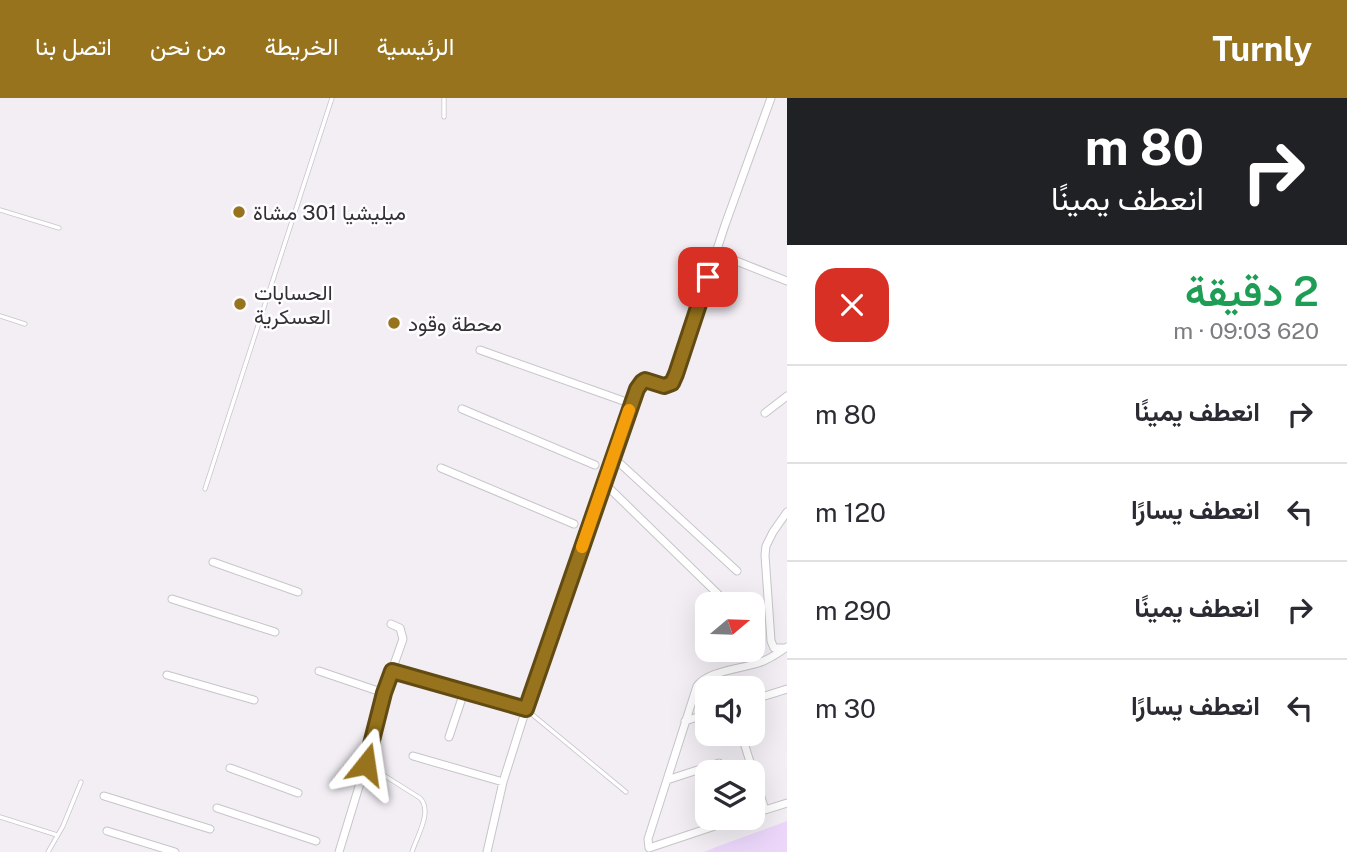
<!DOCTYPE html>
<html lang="ar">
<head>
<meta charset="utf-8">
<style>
	:root { --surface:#fff; --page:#f2f2f3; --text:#2b2b33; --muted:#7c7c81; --line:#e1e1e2; --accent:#96731c }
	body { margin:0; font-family:"Public Sans",Vazirmatn,sans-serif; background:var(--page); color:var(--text); direction:rtl; height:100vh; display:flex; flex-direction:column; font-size:26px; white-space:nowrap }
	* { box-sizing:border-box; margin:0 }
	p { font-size:23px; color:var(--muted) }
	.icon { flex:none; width:38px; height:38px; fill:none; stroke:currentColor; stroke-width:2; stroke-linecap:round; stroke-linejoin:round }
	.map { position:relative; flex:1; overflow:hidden; direction:ltr }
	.side { display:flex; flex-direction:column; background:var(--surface); width:560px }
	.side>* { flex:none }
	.hud { background:#202124; color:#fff; overflow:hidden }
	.needle { width:46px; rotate:71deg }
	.fabs { position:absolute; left:695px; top:494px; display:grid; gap:14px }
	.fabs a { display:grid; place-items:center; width:70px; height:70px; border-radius:14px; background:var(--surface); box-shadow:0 7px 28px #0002; font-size:35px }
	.pin { position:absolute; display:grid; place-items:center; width:60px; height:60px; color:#fff; margin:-30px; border-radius:14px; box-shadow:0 4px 10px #0006 }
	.me { position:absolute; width:77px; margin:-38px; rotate:15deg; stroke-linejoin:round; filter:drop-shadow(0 0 5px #0008) }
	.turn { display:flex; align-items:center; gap:24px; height:147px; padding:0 28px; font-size:32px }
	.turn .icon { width:91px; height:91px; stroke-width:2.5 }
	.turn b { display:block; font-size:49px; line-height:60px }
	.round { display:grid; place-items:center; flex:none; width:74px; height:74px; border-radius:21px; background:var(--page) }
	.headline { display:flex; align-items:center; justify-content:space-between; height:119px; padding:0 28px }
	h1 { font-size:42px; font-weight:600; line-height:52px; color:#1e9e55 }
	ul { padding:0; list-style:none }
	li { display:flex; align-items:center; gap:21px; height:98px; padding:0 28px; border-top:2px solid var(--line) }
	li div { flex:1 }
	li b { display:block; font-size:26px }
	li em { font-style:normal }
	header { display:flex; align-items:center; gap:42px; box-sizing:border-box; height:98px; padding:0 35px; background:var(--accent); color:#fff }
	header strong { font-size:33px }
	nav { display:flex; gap:38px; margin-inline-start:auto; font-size:24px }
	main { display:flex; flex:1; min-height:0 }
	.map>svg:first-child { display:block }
	.green { fill:#ecd7fb }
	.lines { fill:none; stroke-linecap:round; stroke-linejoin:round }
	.lane-casing { stroke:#c7c4ca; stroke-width:5 }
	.street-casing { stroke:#c7c4ca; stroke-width:9 }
	.lane { stroke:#fff; stroke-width:3.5 }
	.street { stroke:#fff; stroke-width:7 }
	.route-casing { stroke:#624b12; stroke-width:18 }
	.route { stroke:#96731c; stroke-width:12 }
	.slow { stroke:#f59e0b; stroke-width:12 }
	.poi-dot { fill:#96731c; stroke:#fefcff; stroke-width:2.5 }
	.labels { text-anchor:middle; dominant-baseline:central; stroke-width:5; stroke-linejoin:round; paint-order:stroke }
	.poi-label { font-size:21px; fill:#313032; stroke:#fefcff; text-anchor:start }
</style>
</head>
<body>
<header>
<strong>Turnly</strong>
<nav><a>الرئيسية</a><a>الخريطة</a><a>من نحن</a><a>اتصل بنا</a></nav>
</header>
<main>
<section class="side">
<div class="hud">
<div class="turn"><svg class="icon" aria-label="right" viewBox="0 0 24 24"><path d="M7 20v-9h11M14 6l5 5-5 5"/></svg><div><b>80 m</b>انعطف يمينًا</div></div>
</div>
<div class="headline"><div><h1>2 دقيقة</h1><p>620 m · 09:03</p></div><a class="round" style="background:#d93025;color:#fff"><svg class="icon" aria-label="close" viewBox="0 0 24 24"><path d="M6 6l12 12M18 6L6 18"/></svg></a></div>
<ul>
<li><svg class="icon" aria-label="right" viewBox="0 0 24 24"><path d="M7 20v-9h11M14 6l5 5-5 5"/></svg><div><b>انعطف يمينًا</b></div><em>80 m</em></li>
<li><svg class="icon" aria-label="left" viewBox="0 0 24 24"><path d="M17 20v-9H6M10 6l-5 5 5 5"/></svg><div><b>انعطف يسارًا</b></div><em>120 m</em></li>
<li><svg class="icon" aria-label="right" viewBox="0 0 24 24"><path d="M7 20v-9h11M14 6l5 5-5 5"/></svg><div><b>انعطف يمينًا</b></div><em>290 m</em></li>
<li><svg class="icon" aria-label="left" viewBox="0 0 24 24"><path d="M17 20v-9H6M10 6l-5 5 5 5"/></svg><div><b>انعطف يسارًا</b></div><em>30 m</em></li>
</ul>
</section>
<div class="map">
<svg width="787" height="754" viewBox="0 0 787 754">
	<rect width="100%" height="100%" fill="#f2eef4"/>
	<path class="green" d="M787 723V754H704L716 749Z"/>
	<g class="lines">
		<g class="lane-casing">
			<path id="lane" d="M444 19V0
				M0 112 59 130
				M0 218 25 226
				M205 391 332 0
				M528 613 626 694
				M366 666 420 700C433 713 417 738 412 754
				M0 719 57 737
				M48 754 63 728 81 684"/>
		</g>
		<g class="street-casing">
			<path id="street" d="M716 155 787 183
				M480 252 632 306
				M462 311 595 367
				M765 315 787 298
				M613 359 737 473
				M441 370 574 426
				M604 385 721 499
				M213 464 298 494
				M172 501 275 534
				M785 550H774L771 543 765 457 766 448 773 434 787 414
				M319 573 384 595
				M392 573 526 611
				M167 577 254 602
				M752 602 787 591
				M685 623 707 616
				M741 635 765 712
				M449 639 464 594
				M413 658 503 684
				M230 670 298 695
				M667 682 719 665
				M104 698 210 731
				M217 710 316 743
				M752 716 787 705
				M742 719 649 750 648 741 697 588C708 573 740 571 758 565 769 562 778 555 787 549
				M107 733 175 754
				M339 754 364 672 384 595 403 541 400 530 391 526
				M487 754 503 684 526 611 632 306 642 284C658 280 666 298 676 276L725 127 771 0"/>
		</g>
		<use href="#lane" class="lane"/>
		<use href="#street" class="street"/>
	</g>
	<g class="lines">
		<g class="route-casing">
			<path id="route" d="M366 666 384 595 392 573 526 611 637 291 642 284 645 282 664 288 672 285 676 276 708 179"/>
		</g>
		<use href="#route" class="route"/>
		<path class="slow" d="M582 449 629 312"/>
	</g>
	<g class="poi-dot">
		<circle cx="239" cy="114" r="7"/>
		<circle cx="240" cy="206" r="7"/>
		<circle cx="394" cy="225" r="7"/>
	</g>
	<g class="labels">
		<g class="poi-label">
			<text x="253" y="114">ميليشيا 301 مشاة</text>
			<text x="254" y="194">الحسابات<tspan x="254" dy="24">العسكرية</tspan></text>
			<text x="408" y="225">محطة وقود</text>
		</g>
	</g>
</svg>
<div class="fabs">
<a><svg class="needle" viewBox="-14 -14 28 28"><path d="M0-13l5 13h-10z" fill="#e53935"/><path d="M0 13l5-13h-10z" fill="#7c7c81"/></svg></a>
<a><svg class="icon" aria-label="sound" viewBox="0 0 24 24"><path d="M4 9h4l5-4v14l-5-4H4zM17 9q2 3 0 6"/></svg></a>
<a><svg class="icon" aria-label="layers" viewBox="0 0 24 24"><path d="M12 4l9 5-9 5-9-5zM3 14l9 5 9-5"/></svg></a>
</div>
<div class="pin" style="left:708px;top:179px;background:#d93025"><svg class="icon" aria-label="arrive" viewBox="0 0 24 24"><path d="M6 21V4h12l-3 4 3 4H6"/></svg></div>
<svg class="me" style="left:366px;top:666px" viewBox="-20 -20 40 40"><path d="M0-17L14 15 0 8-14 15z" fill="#96731c" stroke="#fff" stroke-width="4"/></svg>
</div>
</main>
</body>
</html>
